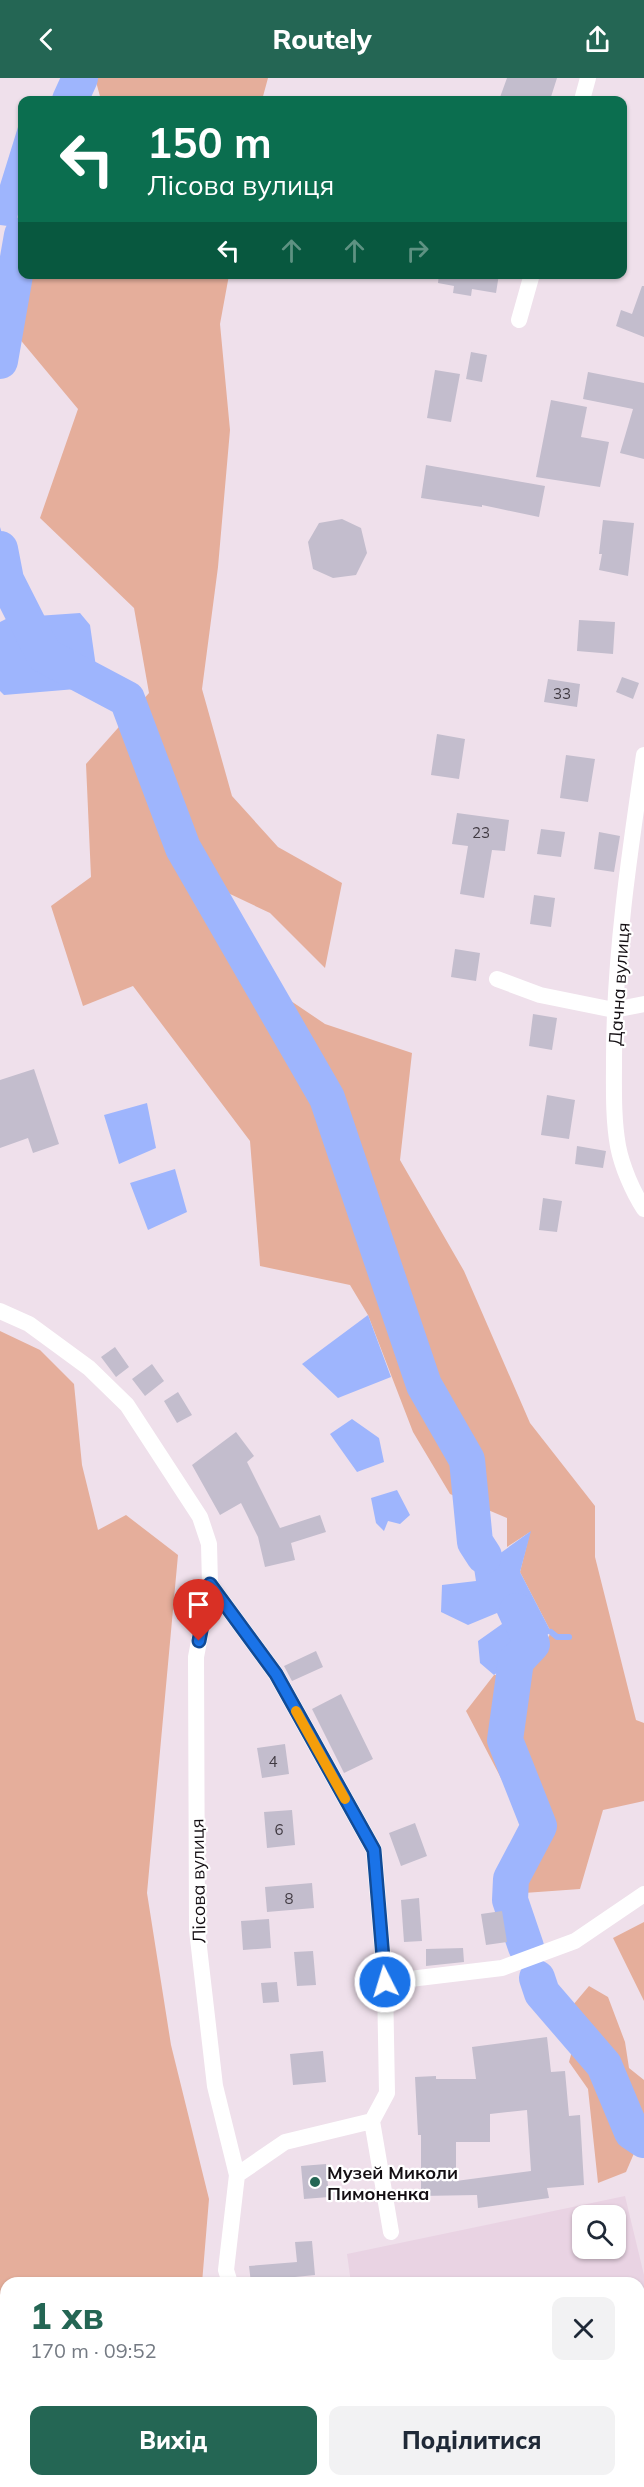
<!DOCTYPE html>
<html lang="uk">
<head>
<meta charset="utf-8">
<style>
	:root { --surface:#fff; --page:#f2f2f3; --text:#1f2937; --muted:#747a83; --accent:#246654 }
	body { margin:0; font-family:Mulish,sans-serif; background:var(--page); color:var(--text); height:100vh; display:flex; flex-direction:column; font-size:22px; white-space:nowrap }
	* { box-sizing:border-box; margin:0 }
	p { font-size:20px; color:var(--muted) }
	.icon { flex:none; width:33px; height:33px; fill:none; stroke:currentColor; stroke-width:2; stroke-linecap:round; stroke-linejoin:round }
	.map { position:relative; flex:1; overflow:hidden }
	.details { position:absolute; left:0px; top:2199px; width:645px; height:210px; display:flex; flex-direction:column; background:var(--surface); border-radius:18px 18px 0 0; box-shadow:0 2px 4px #0004 }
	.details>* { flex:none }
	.top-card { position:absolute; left:18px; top:18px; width:609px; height:183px; border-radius:12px; box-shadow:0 2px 4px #0004; background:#0b6e4f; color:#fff; overflow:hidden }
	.tools { position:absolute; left:572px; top:2127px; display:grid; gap:12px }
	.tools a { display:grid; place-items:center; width:54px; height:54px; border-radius:12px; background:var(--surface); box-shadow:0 2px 4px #0004; font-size:30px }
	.pin { position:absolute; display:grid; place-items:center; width:51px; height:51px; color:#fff; margin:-62px -26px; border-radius:50% 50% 50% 0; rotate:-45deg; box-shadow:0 0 6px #0007 }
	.pin .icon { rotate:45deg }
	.me { position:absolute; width:66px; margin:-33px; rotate:355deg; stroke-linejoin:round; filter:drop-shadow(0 0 4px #0008) }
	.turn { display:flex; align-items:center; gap:21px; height:126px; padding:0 30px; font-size:27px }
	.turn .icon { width:78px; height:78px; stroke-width:2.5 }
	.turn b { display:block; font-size:42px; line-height:51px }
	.lanes { display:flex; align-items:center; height:57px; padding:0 30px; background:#0003; justify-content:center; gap:30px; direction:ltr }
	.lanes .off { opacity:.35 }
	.round { display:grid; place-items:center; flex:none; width:63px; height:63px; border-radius:12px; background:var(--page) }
	.summary { display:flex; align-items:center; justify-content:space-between; height:102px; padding:0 30px }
	h1 { font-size:36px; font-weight:800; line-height:45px; color:var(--accent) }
	.action { display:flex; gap:12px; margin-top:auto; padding:12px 30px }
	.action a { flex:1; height:69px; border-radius:12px; background:var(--accent); color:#fff; font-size:24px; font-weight:800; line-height:69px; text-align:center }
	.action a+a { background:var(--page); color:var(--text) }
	header { display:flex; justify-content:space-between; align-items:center; height:78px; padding:0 30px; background:var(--accent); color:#fff; font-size:27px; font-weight:800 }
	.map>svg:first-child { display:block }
	.built { fill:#e9d3e3; fill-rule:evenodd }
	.green { fill:#e5ae9b }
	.water { fill:#9eb5fd }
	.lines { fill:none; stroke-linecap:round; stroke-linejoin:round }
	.stream { stroke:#9eb5fd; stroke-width:6 }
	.river { stroke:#9eb5fd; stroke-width:36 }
	.building { fill:#c3bdcd; fill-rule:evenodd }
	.service { stroke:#fff; stroke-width:8 }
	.minor { stroke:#fff; stroke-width:16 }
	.route-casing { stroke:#114b97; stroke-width:15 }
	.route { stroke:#1a73e8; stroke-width:10 }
	.slow { stroke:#f59e0b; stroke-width:10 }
	.poi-dot { fill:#246654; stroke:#fff; stroke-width:2 }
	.labels { text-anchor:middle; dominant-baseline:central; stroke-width:4.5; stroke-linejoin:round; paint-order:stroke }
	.number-label { font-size:15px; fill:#403a42 }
	.street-label { font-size:18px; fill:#140f13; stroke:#fff }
	.poi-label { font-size:18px; font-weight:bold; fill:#140f13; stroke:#fff; text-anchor:start }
</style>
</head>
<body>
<header><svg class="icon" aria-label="back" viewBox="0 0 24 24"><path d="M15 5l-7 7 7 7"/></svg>Routely<svg class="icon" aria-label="share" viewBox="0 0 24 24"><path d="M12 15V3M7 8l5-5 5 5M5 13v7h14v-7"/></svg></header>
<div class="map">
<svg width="644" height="2409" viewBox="0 0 644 2409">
	<rect width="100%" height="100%" fill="#efe0eb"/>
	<path class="built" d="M625 2118 644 2197V2402L613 2409H375L374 2403H639V2205H351L347 2176ZM582 2138H615V2170H582Z"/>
	<path class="green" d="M95 0H268L262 22H101Z
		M31 197H229L220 246 230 352 218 489 202 611 232 718 278 769 342 805 325 890 270 835 211 807 226 879 325 946 412 975 400 1082 464 1193 530 1345 595 1428V1479L636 1642 644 1645V1723L603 1732 580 1811 524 1815 496 1807 526 1748 466 1633 494 1597 529 1598 551 1554 520 1494 530 1454 507 1469V1440L450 1416 413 1354 368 1237 350 1207 260 1188 250 1063 133 908 83 928 51 828 91 799 86 686 149 615 134 530 40 440 78 331 18 259Z
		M0 1253 40 1272 74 1306 82 1387 98 1452 126 1437 178 1477 147 1815 171 1967 209 2121 202 2205H6V2403H254L256 2409H0Z
		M644 1844V1923L613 1860Z
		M589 1908 608 1919 625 1964 629 1990 644 2002V2052L626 2094 598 2105 588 2011 569 1984 574 1966 587 1952 573 1927Z"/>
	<path class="water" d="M18 49 22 51V111L16 149 0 147V107Z
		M0 449 17 505 8 515 0 512Z
		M80 535 90 547 97 596 88 610 4 617 0 613V544L8 540Z
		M147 1025 156 1070 119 1086 104 1037Z
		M175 1091 187 1134 148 1152 130 1105Z
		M368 1237 391 1299 338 1320 302 1286Z
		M352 1341 379 1360 384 1384 357 1394 330 1356Z
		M397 1412 410 1437 400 1446 388 1443 384 1453 376 1445 371 1420Z
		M464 1425 481 1440 495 1479 531 1453 520 1494 551 1554 494 1597 480 1585 478 1563 502 1546 497 1535 468 1547 441 1534 442 1507 476 1503Z"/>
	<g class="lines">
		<path class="stream" d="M551 1554 557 1559H569"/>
		<path class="river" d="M70 22 80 0
			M0 283 22 157
			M0 471 6 502 44 577 127 621 183 770 327 1020 424 1307 467 1382 475 1464 484 1478
			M517 1533 532 1566 516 1583 505 1662 539 1748 511 1801 510 1822 526 1869
			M537 1900 542 1915 604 1987 632 2054 644 2062"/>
	</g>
	<path class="building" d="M507 0H557L550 22H499Z
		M439 196H499L496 215 472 211 471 218 453 215 454 208 438 205Z
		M642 208H644V259L616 248 621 232 632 236Z
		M471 274 487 277 482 304 466 301Z
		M435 292 460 296 451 344 427 340Z
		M588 294 644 305V381L620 375 633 331 583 321Z
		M551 322 587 329 581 359 609 364 600 409 536 399Z
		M426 387 545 408 539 439 482 427V429L421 420Z
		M342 441 361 450 367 475 356 497 333 500 313 491 308 464 319 445Z
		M603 442 634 445 628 498 599 492 602 476H599Z
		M579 542 615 544 613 576 577 573Z
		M622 599 639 605 633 621 616 614Z
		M548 601 580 606 577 629 544 624Z
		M437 656 465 661 459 701 431 697Z
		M566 677 595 681 588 724 560 720Z
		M457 735 509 742 505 773 492 772 484 820 460 816 468 768 452 766Z
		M541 751 565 754 561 779 537 776Z
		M599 754 620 758 614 794 594 791Z
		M534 817 555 820 551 849 530 846Z
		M455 871 480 875 476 903 451 899Z
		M533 936 557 940 552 972 529 968Z
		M34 991 59 1066 33 1075 28 1060 0 1070V1002Z
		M547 1017 575 1022 569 1061 541 1057Z
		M577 1068 606 1073 603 1090 575 1086Z
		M543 1120 562 1123 557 1154 539 1152Z
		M115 1269 129 1289 116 1299 101 1279Z
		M152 1286 164 1303 145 1318 132 1301Z
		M178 1314 192 1337 177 1345 164 1323Z
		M236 1354 254 1378 247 1384 280 1450 320 1437 326 1454 291 1465 295 1482 265 1489 258 1459 241 1425 220 1437 192 1387Z
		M316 1573 323 1589 292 1603 284 1588Z
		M341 1616 373 1681 344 1695 312 1631Z
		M285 1666 289 1696 262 1700 257 1670Z
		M292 1732 295 1767 267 1770 264 1734Z
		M415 1745 427 1778 401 1788 389 1755Z
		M312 1805 314 1830 267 1834 265 1809Z
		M419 1820 422 1863 404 1864 401 1822Z
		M502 1833 507 1864 486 1867 481 1836Z
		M269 1841 271 1870 243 1872 241 1843Z
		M463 1870 464 1884 426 1888V1871Z
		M313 1873 316 1907 297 1908 294 1874Z
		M277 1904 279 1924 263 1925 261 1905Z
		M547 1959 551 1994 565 1993 569 2038 580 2037 584 2107 547 2110 549 2120 478 2130 477 2117 421 2118V2057H418L415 1999 436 1998V2001H476L472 1969ZM527 2032 531 2093 456 2103V2064H490V2036Z
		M323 1973 326 2004 293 2007 290 1976Z
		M326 2086 329 2119 304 2121 301 2088Z
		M312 2163 315 2197 275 2201V2205H251L249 2188 297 2184 295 2164Z"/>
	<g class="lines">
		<path class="service" d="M460 2403 467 2408 485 2407 487 2403
			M603 2403 604 2409"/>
		<path class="minor" d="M582 22 588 0
			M519 242 532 196
			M644 677C629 778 614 880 614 982 614 1010 613 1040 618 1068 622 1089 633 1114 644 1131
			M497 901 540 917 614 932 644 926
			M0 1233 29 1246 89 1290 127 1327 200 1439 209 1466 210 1506 196 1579 197 1852 215 2008 237 2097 226 2192 230 2205
			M210 1506 276 1596 374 1772 385 1904 387 2015 372 2043 391 2154
			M385 1904 502 1890 575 1863 644 1816
			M237 2097 285 2064 372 2043
			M285 2403 286 2409"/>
	</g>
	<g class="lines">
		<g class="route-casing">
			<path id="route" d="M199 1563 210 1506 276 1596 374 1772 385 1904"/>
		</g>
		<use href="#route" class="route"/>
		<path class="slow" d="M296 1633 345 1721"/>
	</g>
	<circle class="poi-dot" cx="315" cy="2104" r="6"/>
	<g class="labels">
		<g class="number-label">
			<text x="562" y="615">33</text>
			<text x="481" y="754">23</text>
			<text x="273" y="1683">4</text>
			<text x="279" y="1751">6</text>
			<text x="289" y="1820">8</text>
		</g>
		<g class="street-label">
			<text transform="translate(619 906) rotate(-86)">Дачна вулиця</text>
			<text transform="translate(198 1803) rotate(-91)">Лісова вулиця</text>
		</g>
		<g class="poi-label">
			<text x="327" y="2094">Музей Миколи<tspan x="327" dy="21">Пимоненка</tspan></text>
		</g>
	</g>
</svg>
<div class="tools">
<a><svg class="icon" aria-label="search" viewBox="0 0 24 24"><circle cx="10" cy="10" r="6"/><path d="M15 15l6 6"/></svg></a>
</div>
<div class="pin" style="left:199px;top:1563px;background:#d93025"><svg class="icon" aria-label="arrive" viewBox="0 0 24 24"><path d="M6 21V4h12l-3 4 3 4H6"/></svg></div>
<svg class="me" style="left:385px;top:1904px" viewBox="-20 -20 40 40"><circle r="17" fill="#1a73e8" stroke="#fff" stroke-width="3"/><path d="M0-11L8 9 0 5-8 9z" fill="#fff"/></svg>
<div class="top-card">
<div class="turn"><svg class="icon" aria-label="left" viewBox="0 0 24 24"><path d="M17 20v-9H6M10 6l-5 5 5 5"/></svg><div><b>150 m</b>Лісова вулиця</div></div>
<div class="lanes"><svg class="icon" aria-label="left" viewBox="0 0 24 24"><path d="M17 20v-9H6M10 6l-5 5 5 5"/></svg><svg class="icon off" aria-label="ahead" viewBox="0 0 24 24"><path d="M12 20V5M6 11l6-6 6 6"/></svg><svg class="icon off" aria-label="ahead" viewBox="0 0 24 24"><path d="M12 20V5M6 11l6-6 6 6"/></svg><svg class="icon off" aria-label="right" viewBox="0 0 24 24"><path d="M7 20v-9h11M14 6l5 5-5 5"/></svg></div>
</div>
<section class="details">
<div class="summary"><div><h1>1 хв</h1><p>170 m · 09:52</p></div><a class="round"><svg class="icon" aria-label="close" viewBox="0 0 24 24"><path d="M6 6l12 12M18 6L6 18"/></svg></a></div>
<div class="action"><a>Вихід</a><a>Поділитися</a></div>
</section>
</div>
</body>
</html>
